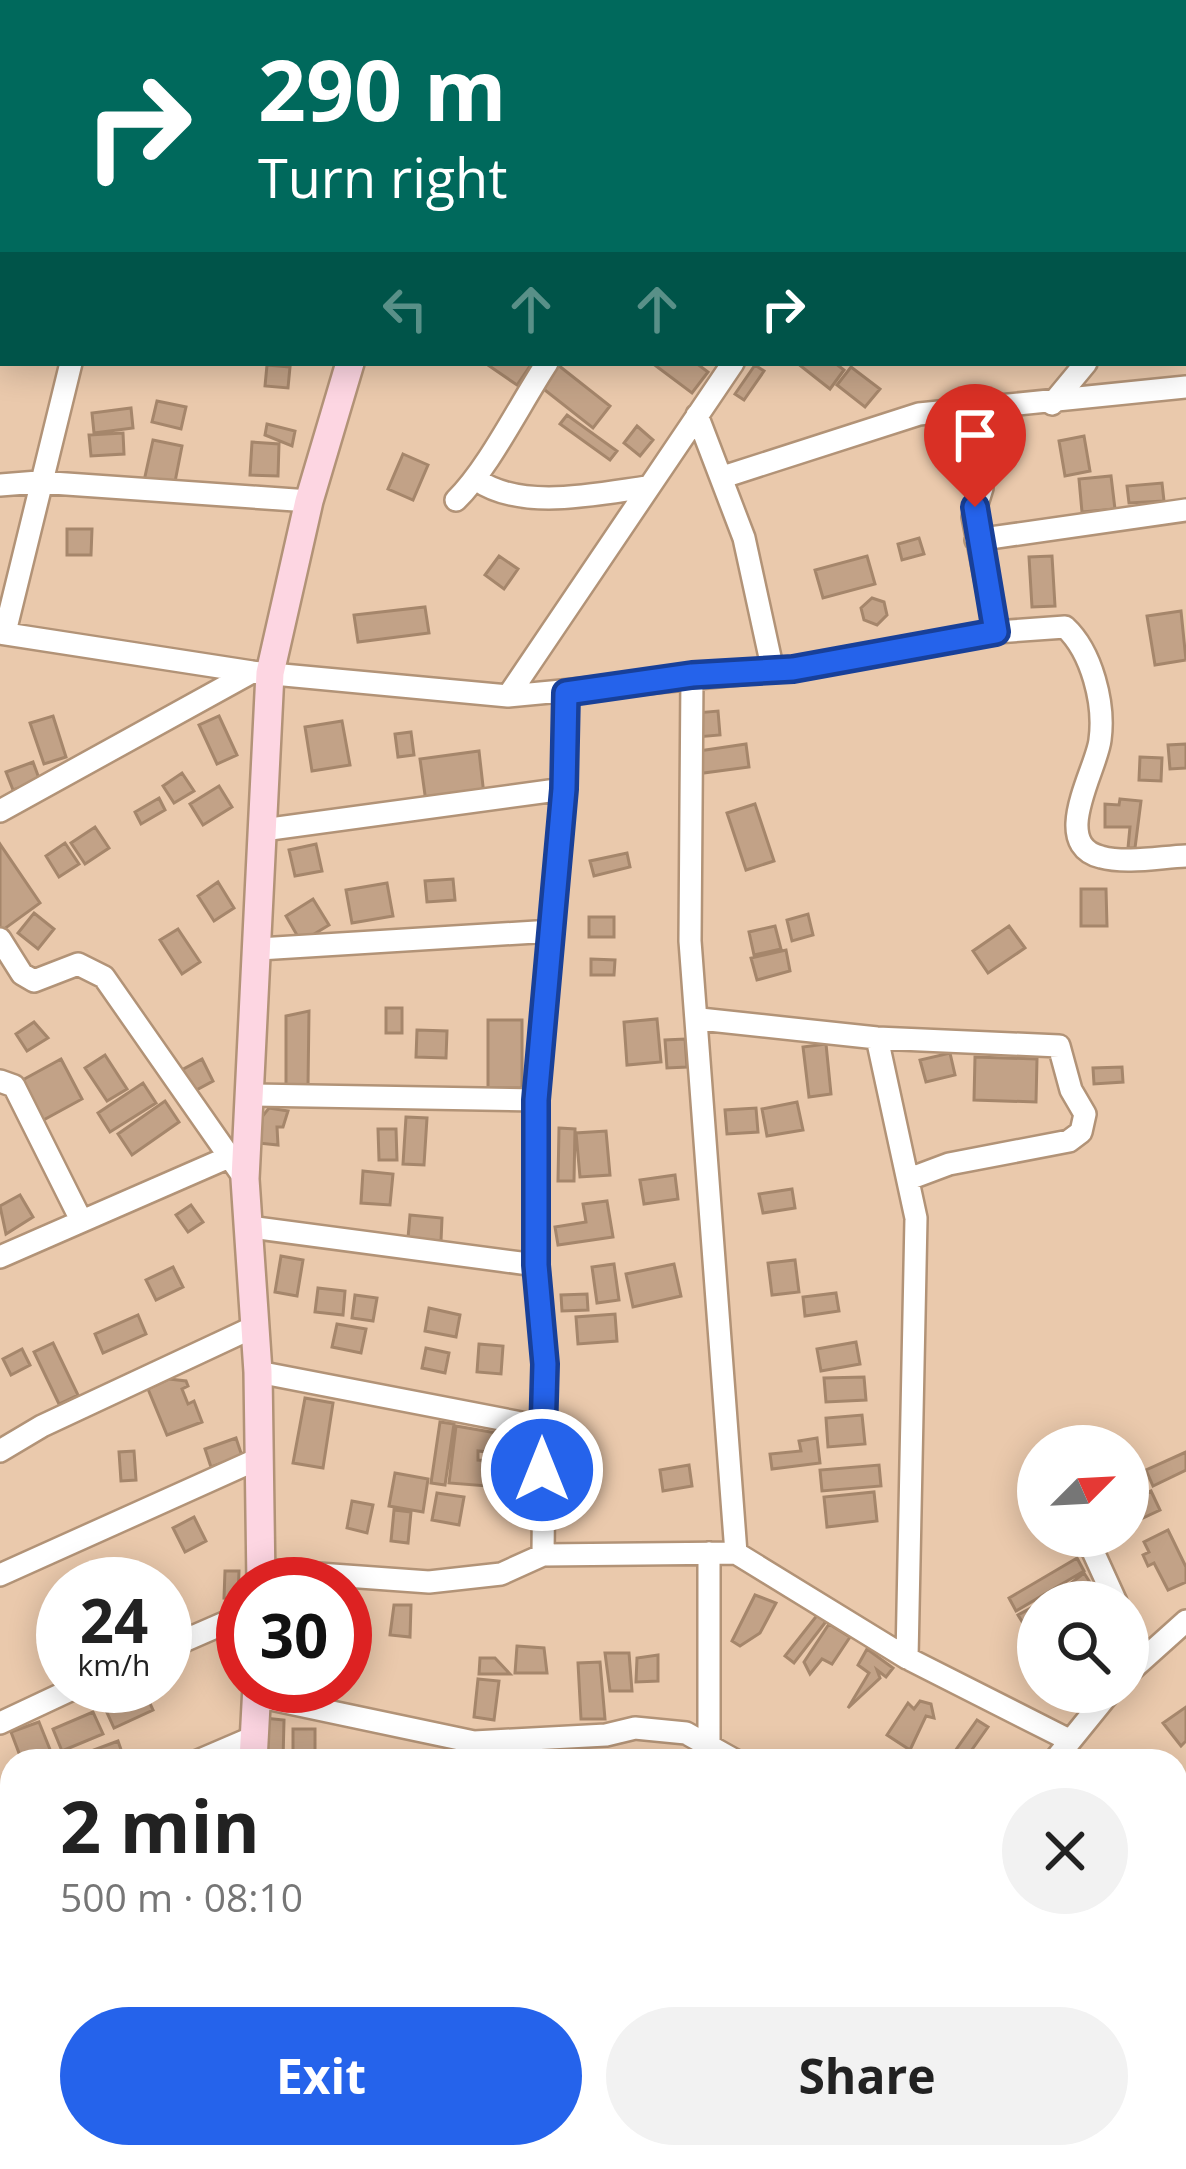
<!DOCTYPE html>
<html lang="en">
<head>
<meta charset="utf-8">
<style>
	:root { --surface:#fff; --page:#f2f2f2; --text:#222; --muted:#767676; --accent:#2563eb }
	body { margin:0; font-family:"Open Sans",sans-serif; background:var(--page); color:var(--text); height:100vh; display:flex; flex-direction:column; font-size:45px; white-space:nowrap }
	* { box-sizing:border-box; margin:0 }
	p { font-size:39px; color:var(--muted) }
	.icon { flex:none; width:66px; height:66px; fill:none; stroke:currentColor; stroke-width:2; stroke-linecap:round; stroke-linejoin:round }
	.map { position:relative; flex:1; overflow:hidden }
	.panel { position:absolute; left:0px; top:1749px; width:1188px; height:420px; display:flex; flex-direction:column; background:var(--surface); border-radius:36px 36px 0 0; box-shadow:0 6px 30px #0003 }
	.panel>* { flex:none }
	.guide { position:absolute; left:0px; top:0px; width:1188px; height:366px; box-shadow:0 6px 30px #0003; background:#00695c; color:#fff; overflow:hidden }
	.needle { width:78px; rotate:66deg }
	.controls { position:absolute; left:1017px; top:1425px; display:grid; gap:24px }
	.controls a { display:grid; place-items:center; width:132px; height:132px; border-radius:50%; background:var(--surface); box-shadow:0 6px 30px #0003; font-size:60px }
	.speed { position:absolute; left:36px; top:1557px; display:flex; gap:24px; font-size:60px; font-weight:700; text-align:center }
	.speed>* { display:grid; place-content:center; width:156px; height:156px; border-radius:50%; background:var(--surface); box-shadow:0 6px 30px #0003; line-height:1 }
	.speed small { font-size:30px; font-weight:400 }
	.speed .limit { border:18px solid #d22; background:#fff; color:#111 }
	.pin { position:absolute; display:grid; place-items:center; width:102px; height:102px; color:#fff; margin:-123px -51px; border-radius:50% 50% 50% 0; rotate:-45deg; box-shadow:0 0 12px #0007 }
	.pin .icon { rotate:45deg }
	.me { position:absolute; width:132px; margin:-66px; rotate:0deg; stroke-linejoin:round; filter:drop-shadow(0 0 9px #0008) }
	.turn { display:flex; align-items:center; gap:42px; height:252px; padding:0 60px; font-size:54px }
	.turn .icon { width:156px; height:156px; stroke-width:2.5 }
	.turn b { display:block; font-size:84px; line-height:102px }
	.lanes { display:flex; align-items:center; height:114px; padding:0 60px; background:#0003; justify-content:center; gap:60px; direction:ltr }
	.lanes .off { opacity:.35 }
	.round { display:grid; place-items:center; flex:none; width:126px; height:126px; border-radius:63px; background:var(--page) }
	.head { display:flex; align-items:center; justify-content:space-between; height:204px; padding:0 60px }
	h1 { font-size:72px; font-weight:700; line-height:90px }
	.cta { display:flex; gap:24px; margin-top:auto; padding:24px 60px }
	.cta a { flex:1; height:138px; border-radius:72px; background:var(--accent); color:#fff; font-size:48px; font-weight:700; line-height:138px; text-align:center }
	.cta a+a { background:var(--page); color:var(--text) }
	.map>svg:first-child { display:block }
	.building { fill:#c2a287; stroke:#a5866b; stroke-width:3 }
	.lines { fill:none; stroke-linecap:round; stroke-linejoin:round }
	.street-casing { stroke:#b29377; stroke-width:26 }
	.secondary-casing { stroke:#b29377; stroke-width:32 }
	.street { stroke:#fff; stroke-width:21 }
	.secondary { stroke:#fdd6e2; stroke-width:27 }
	.route-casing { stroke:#184099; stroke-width:30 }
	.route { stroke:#2563eb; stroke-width:21 }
</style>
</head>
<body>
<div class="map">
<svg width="1186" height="2169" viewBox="0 0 1186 2169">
	<rect width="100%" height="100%" fill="#eac9ac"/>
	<path class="building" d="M485 363H532L517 385Z
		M652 363H696L708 372 692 393Z
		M797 363H835L844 370 830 389Z
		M267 365 290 367 288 388 265 386Z
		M558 365 610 406 593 428 541 387Z
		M755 365 764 371 744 400 735 394Z
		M851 367 880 389 865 407 837 385Z
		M157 401 186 407 181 429 152 422Z
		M131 408 133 428 94 433 92 413Z
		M567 415 617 451 610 460 560 424Z
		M267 424 295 431 292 446 265 435Z
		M637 426 653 440 640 456 624 443Z
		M123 433 124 454 91 456 89 435Z
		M1084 436 1090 471 1065 476 1059 441Z
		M153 440 182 446 174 487 144 481Z
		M252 442 279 444 278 476 250 475Z
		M403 454 428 465 413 500 388 489Z
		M1111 476 1115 509 1082 512 1079 479Z
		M1162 483 1164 501 1129 503 1127 486Z
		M67 529H92L91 555H67Z
		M919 538 924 554 902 560 898 544Z
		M499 556 518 569 504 589 485 575Z
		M867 556 875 584 823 598 815 570Z
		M1052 556 1055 606 1032 607 1029 557Z
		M872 598 884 602 887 615 877 625 864 620 861 608Z
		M425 607 429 633 358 642 354 615Z
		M1181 611 1186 660 1155 665 1147 616Z
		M718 711 720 735 697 737 695 713Z
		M53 716 66 757 44 764 30 723Z
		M219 716 237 755 217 764 199 725Z
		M342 721 350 765 312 771 305 727Z
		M411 732 414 755 398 757 395 734Z
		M746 744 749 767 696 774 692 752Z
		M1186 744V768L1170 769 1168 745Z
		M479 751 484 795 426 802 420 759Z
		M1140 757 1162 758 1161 781 1139 780Z
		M33 762 40 781 13 790 6 772Z
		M182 773 194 791 174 803 163 786Z
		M219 786 232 807 203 825 190 804Z
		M159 798 165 810 141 824 135 812Z
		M1120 799 1141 801 1135 848H1128L1130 827H1105V804L1119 805Z
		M755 804 774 861 746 870 727 813Z
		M95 827 109 848 85 864 71 843Z
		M65 843 79 864 59 877 46 856Z
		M0 844 40 903 0 932Z
		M316 844 322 871 295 876 289 850Z
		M627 853 630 867 594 876 590 861Z
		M453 879 455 900 427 902 425 881Z
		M218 882 234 908 214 921 198 896Z
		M387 883 393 916 352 923 346 890Z
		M1081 889H1106L1107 926H1081Z
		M313 899 329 925 301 942 286 916Z
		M34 913 54 929 38 949 18 933Z
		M808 914 813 935 792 941 787 920Z
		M589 917H614V937H589Z
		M775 926 781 949 754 955 749 932Z
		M1009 926 1025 948 988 973 973 951Z
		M178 929 200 962 182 974 160 940Z
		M786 950 790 971 757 980 751 958Z
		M591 959 615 960 614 975H591Z
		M386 1008H402V1033H386Z
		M309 1011 308 1087 286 1086V1016Z
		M657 1019 661 1062 627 1065 624 1022Z
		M488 1020H522V1088H488Z
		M34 1022 48 1038 27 1051 16 1034Z
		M417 1030 447 1031 446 1058 416 1057Z
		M685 1039 687 1067 667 1068 665 1040Z
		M826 1044 831 1094 809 1097 803 1047Z
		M950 1053 955 1075 926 1082 920 1060Z
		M105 1055 127 1089 107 1101 85 1068Z
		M975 1057 1037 1059 1036 1102 974 1100Z
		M61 1059 82 1099 38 1123 17 1083Z
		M202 1059 213 1081 189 1094 178 1072Z
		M1122 1067 1123 1082 1094 1084 1093 1068Z
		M143 1083 156 1103 110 1132 98 1113Z
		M165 1101 179 1122 132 1155 118 1134Z
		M797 1102 803 1130 767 1136 762 1109Z
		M269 1108 288 1111 283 1127H277L278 1145 258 1143 261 1118Z
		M756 1108 758 1132 727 1134 725 1110Z
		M406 1117 427 1118 424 1165 403 1164Z
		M559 1128 575 1129 574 1181H558Z
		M378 1129H396L397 1160H379Z
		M606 1131 610 1175 580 1177 576 1133Z
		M363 1171 393 1174 390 1205 361 1203Z
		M675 1175 678 1199 644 1204 640 1180Z
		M792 1189 795 1208 763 1213 759 1194Z
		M20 1195 33 1217 6 1234 0 1206Z
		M607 1201 613 1237 558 1245 555 1227 586 1222 583 1204Z
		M191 1205 203 1222 188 1232 176 1215Z
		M410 1215 442 1218 441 1241 408 1238Z
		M281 1256 303 1260 297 1296 275 1292Z
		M795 1260 799 1292 772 1295 768 1263Z
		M614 1264 619 1300 597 1303 592 1267Z
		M674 1264 681 1296 633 1307 626 1274Z
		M173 1267 183 1287 156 1300 146 1280Z
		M318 1288 345 1291 343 1315 315 1312Z
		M836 1293 839 1311 805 1316 803 1297Z
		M587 1294 588 1310 562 1311 561 1295Z
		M355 1295 377 1298 373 1321 352 1318Z
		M429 1308 460 1315 456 1337 425 1331Z
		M615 1314 617 1341 578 1344 576 1317Z
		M138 1315 146 1334 103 1353 95 1334Z
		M337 1324 366 1329 361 1353 332 1347Z
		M856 1342 860 1364 821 1371 817 1349Z
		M53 1343 78 1395 59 1404 34 1352Z
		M479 1344 503 1346 501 1374 477 1372Z
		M426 1348 449 1353 445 1373 422 1368Z
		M22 1349 30 1365 11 1375 3 1359Z
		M864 1377 866 1400 826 1402 824 1378Z
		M169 1379 186 1381 188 1386 182 1389 188 1404 194 1401 202 1422 167 1435 148 1389Z
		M305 1398 333 1403 323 1468 293 1463Z
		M862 1415 865 1444 828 1447 826 1418Z
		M440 1422 454 1424 445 1485 431 1483Z
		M456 1426 508 1435 507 1454 478 1451V1460L529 1463 526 1489 449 1483Z
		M236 1438 242 1456 211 1467 205 1449Z
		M817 1438 820 1463 772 1469 770 1454 801 1451 799 1441Z
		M134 1451 136 1480 121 1481 119 1452Z
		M1186 1452V1470L1153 1486 1146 1470Z
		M689 1465 692 1486 663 1491 660 1470Z
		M879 1465 881 1486 822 1491 820 1470Z
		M395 1473 428 1479 423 1512 389 1506Z
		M1151 1491 1160 1510 1128 1525V1500Z
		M874 1492 877 1521 827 1527 824 1497Z
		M437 1493 464 1497 459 1525 432 1520Z
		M352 1501 373 1505 367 1533 347 1528Z
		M394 1510 411 1512 408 1543 391 1541Z
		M194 1517 206 1541 185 1552 173 1528Z
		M1168 1530 1186 1567V1582L1168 1590 1154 1563 1148 1566 1143 1555 1149 1552 1144 1542Z
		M1077 1558 1084 1571 1016 1611 1009 1598Z
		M225 1571H239L238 1599 224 1598Z
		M1084 1573 1096 1592 1074 1602H1047Z
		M755 1595 776 1603 760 1633 740 1646 732 1641Z
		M394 1605H411L410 1637 390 1635Z
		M1033 1607 1038 1613V1647L1018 1615Z
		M822 1609 831 1615 794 1663 785 1656Z
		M829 1624 850 1637 832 1664 822 1659 810 1674 804 1662Z
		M517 1646 544 1648 547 1673H515Z
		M867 1649 893 1668 886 1677 877 1670 880 1678 848 1708 869 1673 858 1665Z
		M605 1653H629L632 1691H610Z
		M658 1655V1681L636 1682 637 1658Z
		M480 1658H495L510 1674H479Z
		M600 1662 605 1719H581L578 1663Z
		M478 1679 499 1681 494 1720 474 1717Z
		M143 1688 153 1710 114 1728 104 1706Z
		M920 1701 931 1704 934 1718 926 1716 910 1750 887 1735 908 1703 914 1709Z
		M1186 1707V1741L1181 1746 1163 1723Z
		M93 1712 103 1734 62 1751 53 1729Z
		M264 1718 284 1720 283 1761H263Z
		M977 1720 988 1727 966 1758 955 1751Z
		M39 1722 53 1757 22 1761 11 1732Z
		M293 1729H315V1761H293Z
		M118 1741 125 1761H98L94 1750Z
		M495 1751 551 1755V1761H495Z
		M1176 2135 1186 2141V2169L1157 2163 1159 2157H1176Z"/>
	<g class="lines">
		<g class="street-casing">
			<path id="street" d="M348 0 363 3
				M641 0 649 3
				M956 0 959 3
				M712 3 713 0
				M1110 3 1113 0
				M0 54 3 55
				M0 114H3
				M1185 243 1186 241
				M0 335 3 334
				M1052 404 1086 363
				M981 408 982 488 973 517 996 632
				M697 415 744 538 773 671
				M723 477 919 414 1186 387
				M477 480C522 511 597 494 647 487
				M0 485 38 482 309 501
				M456 500C488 469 520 404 547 363
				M976 540 1186 510
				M5 632 71 363
				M0 633 252 672 508 696 793 669 996 632 1065 627C1092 652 1105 704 1100 740 1097 769 1049 844 1101 857 1126 864 1161 857 1186 856
				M692 675 690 941 736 1553
				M508 696 733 363
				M0 811 252 672
				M263 830 564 789
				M0 939 22 974 34 981 78 964 104 977 245 1179
				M259 949 552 931
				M700 1019 877 1038 1059 1046 1071 1090 1085 1114 1081 1132 1069 1141 949 1164 909 1179
				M877 1038 916 1218 907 1658
				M0 1081 14 1086 81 1220
				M248 1095 536 1100
				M250 1227 536 1265
				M0 1257 229 1157
				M258 1372 542 1427
				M0 1451 42 1426 256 1326
				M1086 1536 1116 1602
				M709 1553V1745L715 1754
				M543 1555 545 1364 536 1265V1100L564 789 566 693
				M263 1570 429 1582 501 1574 543 1555 736 1553 907 1658 1069 1740
				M0 1575 260 1458
				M1128 1629 1142 1660
				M165 1649 243 1615
				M1128 1673 1186 1621
				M256 1696 474 1742 606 1735 635 1728 686 1733 736 1761
				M0 1723 79 1686
				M198 1761 254 1737
				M1054 1761 1110 1692
				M0 1814 12 1840
				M1176 1932 1186 1935
				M0 2059 12 2019
				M414 2157 447 2169
				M784 2157 795 2169
				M167 2169 192 2157
				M500 2169V2157
				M665 2169 675 2157
				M885 2169 888 2157
				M1042 2169 1044 2157"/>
		</g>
		<g class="secondary-casing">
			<path id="secondary" d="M468 3 469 0
				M261 1584 258 1372 245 1179 270 673 309 501 350 363
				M253 1761 257 1686
				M243 2169V2157"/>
		</g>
		<use href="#street" class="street"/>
		<use href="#secondary" class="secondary"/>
	</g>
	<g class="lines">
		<g class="route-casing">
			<path id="route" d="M542 1470 545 1364 536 1265V1100L564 789 566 693 692 675 793 669 996 632 975 507"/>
		</g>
		<use href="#route" class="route"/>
	</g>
</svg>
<div class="controls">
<a><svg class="needle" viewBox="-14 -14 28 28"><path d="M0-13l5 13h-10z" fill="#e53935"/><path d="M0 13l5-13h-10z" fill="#767676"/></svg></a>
<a><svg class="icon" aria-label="search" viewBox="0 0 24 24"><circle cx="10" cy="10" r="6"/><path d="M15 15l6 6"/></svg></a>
</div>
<div class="speed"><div>24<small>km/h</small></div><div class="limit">30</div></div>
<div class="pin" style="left:975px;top:507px;background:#d93025"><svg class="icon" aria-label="arrive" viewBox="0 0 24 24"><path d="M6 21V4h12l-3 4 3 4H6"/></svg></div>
<svg class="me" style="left:542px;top:1470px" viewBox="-20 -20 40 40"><circle r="17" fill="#2563eb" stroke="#fff" stroke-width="3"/><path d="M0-11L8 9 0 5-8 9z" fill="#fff"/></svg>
<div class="guide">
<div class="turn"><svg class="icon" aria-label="right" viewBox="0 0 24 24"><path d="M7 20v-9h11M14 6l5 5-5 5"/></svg><div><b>290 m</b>Turn right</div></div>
<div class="lanes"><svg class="icon off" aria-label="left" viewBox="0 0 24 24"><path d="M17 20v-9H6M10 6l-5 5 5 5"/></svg><svg class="icon off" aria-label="ahead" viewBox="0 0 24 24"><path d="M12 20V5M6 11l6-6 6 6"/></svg><svg class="icon off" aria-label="ahead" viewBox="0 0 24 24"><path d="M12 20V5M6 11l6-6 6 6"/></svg><svg class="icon" aria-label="right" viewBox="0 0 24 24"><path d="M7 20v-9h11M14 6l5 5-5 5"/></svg></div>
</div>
<section class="panel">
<div class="head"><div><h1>2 min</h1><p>500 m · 08:10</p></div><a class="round"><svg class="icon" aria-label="close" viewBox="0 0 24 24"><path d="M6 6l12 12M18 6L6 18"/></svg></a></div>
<div class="cta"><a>Exit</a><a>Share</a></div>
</section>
</div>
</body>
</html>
